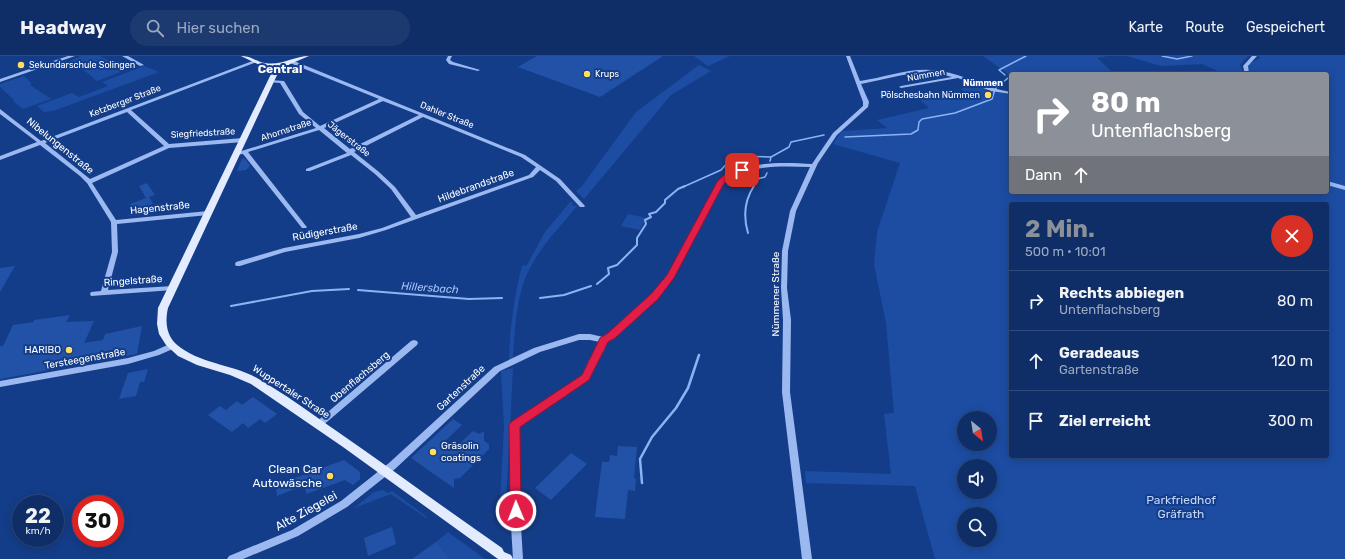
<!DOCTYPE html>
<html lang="de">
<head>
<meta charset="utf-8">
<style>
	:root { --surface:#0f2e67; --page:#1d3a70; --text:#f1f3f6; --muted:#9ba8c0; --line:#2f4a7b; --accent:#8c9099 }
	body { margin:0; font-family:Rubik,sans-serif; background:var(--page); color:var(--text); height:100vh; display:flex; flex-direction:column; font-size:15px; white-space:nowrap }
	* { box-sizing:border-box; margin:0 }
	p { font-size:13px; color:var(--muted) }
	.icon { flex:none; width:22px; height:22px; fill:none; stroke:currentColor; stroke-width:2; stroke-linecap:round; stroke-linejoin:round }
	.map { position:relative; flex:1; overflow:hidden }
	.details { position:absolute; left:1009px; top:146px; width:320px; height:256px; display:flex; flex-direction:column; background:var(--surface); border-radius:4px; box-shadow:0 2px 10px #0003,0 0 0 1px var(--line) }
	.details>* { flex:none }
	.top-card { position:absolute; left:1009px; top:16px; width:320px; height:122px; border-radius:4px; box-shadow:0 2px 10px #0003,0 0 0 1px var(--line); background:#8c9099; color:#fff; overflow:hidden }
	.needle { width:26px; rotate:150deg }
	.tools { position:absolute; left:957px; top:355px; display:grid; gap:8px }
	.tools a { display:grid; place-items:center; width:40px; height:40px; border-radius:50%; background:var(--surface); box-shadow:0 2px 10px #0003,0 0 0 1px var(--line); font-size:20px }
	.speed { position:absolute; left:12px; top:439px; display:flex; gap:8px; font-size:20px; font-weight:700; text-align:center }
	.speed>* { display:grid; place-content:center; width:52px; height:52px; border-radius:50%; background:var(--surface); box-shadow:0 2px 10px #0003,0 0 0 1px var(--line); line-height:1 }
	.speed small { font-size:10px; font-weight:400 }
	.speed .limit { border:6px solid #d22; background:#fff; color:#111 }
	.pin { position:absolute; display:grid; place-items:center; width:34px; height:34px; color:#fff; margin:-17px; border-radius:8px; box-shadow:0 2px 6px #0006 }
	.me { position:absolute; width:44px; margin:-22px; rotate:359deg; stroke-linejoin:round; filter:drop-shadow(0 0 3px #0008) }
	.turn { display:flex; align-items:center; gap:14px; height:84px; padding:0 16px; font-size:18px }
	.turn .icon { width:52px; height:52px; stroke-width:2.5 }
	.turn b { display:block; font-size:28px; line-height:34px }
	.then { display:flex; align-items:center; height:38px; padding:0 16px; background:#0003; gap:8px; font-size:15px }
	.round { display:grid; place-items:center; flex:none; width:42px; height:42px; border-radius:21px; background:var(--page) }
	.overview { display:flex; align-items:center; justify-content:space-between; height:68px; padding:0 16px }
	h1 { font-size:24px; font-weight:700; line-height:30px; color:var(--accent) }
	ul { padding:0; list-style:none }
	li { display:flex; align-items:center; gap:12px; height:60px; padding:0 16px; border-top:1px solid var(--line) }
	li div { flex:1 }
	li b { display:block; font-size:15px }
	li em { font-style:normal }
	header { display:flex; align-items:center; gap:24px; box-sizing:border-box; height:56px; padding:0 20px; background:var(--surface); border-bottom:1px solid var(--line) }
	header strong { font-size:19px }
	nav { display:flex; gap:22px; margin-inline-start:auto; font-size:14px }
	.search { width:280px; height:36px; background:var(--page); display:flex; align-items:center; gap:10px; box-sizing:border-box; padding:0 14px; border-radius:22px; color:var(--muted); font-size:15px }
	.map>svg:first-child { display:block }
	.green { fill:#1c4da3; fill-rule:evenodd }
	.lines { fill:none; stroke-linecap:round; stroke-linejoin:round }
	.stream-far2 { stroke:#8cb3f3; stroke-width:1.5 }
	.stream-far1 { stroke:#8cb3f3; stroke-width:2 }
	.stream { stroke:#8cb3f3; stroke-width:2.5 }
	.building { fill:#2252a8 }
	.minor { fill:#9bb9f0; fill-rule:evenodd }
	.major { fill:#e3ebff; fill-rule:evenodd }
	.route { fill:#e11d48; stroke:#92132f }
	.poi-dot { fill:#ffde59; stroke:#143d89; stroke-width:1.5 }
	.labels { text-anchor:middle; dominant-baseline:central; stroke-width:4; stroke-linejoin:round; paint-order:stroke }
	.far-poi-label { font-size:9px; fill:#fff; stroke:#143d89; text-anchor:start }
	.far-street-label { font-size:9px; fill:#fff; stroke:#143d89 }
	.far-neighbourhood-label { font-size:9px; font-weight:bold; fill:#fff; stroke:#143d89 }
	.street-label { font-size:10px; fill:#fff; stroke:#143d89 }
	.poi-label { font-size:10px; fill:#fff; stroke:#143d89; text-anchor:end }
	.water-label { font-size:11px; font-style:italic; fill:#a6c4f7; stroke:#143d89 }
	.far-district-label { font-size:12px; font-weight:bold; fill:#fff; stroke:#143d89 }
	.near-poi-label { font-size:12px; fill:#fff; stroke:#143d89; text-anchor:end }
	.near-park-label { font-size:12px; fill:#c1d6fb; stroke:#143d89 }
	.near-street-label { font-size:12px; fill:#fff; stroke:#143d89 }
</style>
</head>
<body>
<header>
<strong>Headway</strong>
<div class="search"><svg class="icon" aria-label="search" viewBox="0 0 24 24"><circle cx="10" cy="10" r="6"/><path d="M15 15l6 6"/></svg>Hier suchen</div>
<nav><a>Karte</a><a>Route</a><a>Gespeichert</a></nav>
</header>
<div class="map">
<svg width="1345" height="503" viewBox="0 0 1345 503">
	<rect width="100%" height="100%" fill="#143d89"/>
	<path class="green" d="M81 0H100L126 14 97 25 80 11 78 12 67 6Z
		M694 0H730L708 10Z
		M983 0H1108L1097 2 1114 18H1011V20Z
		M1127 0H1248L1240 9 1244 18H1224L1202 8 1161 10Z
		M1258 0H1345V131L1327 126V18H1250L1247 14 1249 8 1260 2Z
		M699 9 711 15 671 39 584 143 576 135 582 130 636 56Z
		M144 10 159 16 53 55 44 56 37 50 72 37 79 41 108 30 102 26Z
		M24 20 32 28 30 29 51 43 23 53 13 45 14 44 0 31V28Z
		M961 25 997 36 1011 38V136H1327V128L1345 134V503H935L915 430 806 427 805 415 891 418 884 358 894 357 886 267 874 208 877 176 900 107 833 88 842 75 887 72 877 64 929 52 920 44 962 39 964 36 961 33 963 32ZM1011 148H1327V400H1011ZM964 362H990V388H964ZM964 410H990V436H964ZM964 458H990V484H964Z
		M571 145 573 147 571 149 577 150C561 170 540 191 529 214 516 239 515 274 513 302L509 303C510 271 514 241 522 210L527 209 545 176Z
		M161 147 154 158 126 160Z
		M628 158 646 162 640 174 621 170Z
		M513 312 505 466 499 467 504 370 501 315Z
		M383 434 388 437 392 435 427 461 426 462 391 438 354 452 374 436Z
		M448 476 485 503H450L436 486Z"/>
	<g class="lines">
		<path class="stream-far2" d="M1162 0 1177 3 1192 0
			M1005 19 999 14 1026 0
			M845 81 911 78 918 74 919 66 922 63 955 57 992 43 995 33 1008 22
			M770 105 771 101
			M683 131 721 114 729 105 740 100 771 101 789 91 791 86 824 79
			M753 131 757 123 765 121 767 117"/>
		<path class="stream-far1" d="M748 177C743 160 744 145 754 130
			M597 228 609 218 608 212 617 209 637 189V182L646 168 645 164 651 161 649 158 656 156 665 147V144L678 133 685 130
			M358 234 469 243 502 242
			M540 242 564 239 591 230
			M231 250 312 235 349 233"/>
		<path class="stream" d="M642 427 640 403 652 381 676 352 688 332 699 299"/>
	</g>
	<path class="building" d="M537 0H663L600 41 518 11Z
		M244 102 250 109 249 111 246 114 237 115 242 103Z
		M147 127 155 139 146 142 139 130Z
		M149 141 153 148 134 155 130 148Z
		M15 210 0 236V212Z
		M70 259 66 266 94 265 84 287 103 284 105 278 142 270 137 298 0 323V290H3L13 269 34 266V264Z
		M148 313 144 326H140L136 340 119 343 128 317Z
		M253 341 277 358 265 367 260 363 248 372 243 367 232 376 208 359 220 350 226 354 237 345 242 349Z
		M453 363 462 369 444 386 454 393 473 375 479 378 484 375V385L489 388V393L460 422 454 423V432L411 402Z
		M618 390 637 391 634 422 636 423 635 435 628 434 625 463 595 461 602 406H609L610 399 617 400Z
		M571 397 587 408 551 444 535 432Z
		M344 404 360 416V423L353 429 345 424 306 438 305 429 277 440 276 429Z
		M392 471 396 488 368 500 364 482Z
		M436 486 450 503H412Z"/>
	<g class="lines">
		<path class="minor" d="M68 0H75L0 26V23Z
			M122 0H128L144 9 140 10Z
			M448 0H452L450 4 453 6 480 14 478 15 449 8 446 4Z
			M846 0H850L860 25C887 21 913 10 940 15 965 18 986 33 1011 36V38L991 35 958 22 901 32 899 31 901 30 952 21C921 11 892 22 861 28L869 46 868 51 837 79 818 107 796 155 788 195 787 232 791 264 790 336 812 503H802L782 336 783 264 781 232 782 195 790 155 810 111C781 110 745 108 722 129L674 220 661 239 615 282 607 286 604 295 596 305 589 323 519 371 521 470 523 503H513L511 470V369L512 367 583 319 589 304 598 292 600 286 590 284H579L540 296 500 315 395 413 347 451 298 480 243 503H227L229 500 292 474 341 445 389 407 494 311 534 292 579 278H590L603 281 609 278 657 235 668 219 717 128C738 104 783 106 812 108L833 77 863 50V46Z
			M1252 0H1257L1248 10 1249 18H1245L1243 10Z
			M255 4 259 5 131 54 169 88 243 82 246 84 243 86 169 92 92 127 116 164 208 155 211 157 208 159 117 168 118 196 108 234 173 230 176 232 173 234 91 240 90 238 91 236 101 235 112 196 111 166 87 127 80 120 40 89 0 104V100L37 86 0 58V53L41 85ZM127 56 164 90 90 123 45 87Z
			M290 5H294L525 99 560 123 585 150 584 151H580L556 125 540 114 533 121 386 174 359 182 285 196 240 210H236L235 208 236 206 284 192 359 178 382 172 411 161 391 133 375 118 351 99 310 115H306V113L347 97 319 74 248 96 306 170 307 171 306 172H302L243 98 235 99V97L316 72 299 58 280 27 269 26V24L284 25 303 56 320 70 379 43 290 7ZM383 45 419 59 350 93 324 72ZM423 61 521 101 536 111 529 119 416 159 395 131 379 116 354 96Z
			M1327 125 1345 130V134L1327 129Z
			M414 284 417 285 418 287 417 289 321 371 318 372 315 371 314 369 315 367 411 285Z
			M172 287 175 288 176 290 175 292 159 299 128 308 0 331V325L128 302 154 295Z"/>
		<path class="major" d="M241 0C252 0 256 6 265 7 281 10 294 0 309 0L290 8 278 17 168 252C165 265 166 279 176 288 199 308 232 308 257 322 285 338 312 358 338 376 393 414 447 454 502 492L504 496 511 499 513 503H498L343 391 251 328 230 319 197 309 178 300 166 289 159 278 157 268 158 252 272 16 279 11H272V13H268Z"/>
	</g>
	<path class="route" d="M742 112 746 114 744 116 729 122 723 129 674 222 658 243 615 282 608 286 589 324 520 371 521 455 520 459 516 461 511 459 510 455 509 369 511 366 582 319 600 282 608 277 651 238 667 219 717 126 724 119Z"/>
	<g class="poi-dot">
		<circle cx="21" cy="9" r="4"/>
		<circle cx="587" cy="18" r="4"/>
		<circle cx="988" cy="39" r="4"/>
		<circle cx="69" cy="294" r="4"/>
		<circle cx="433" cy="396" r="4"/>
		<circle cx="330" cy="420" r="4"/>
	</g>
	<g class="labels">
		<g class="far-poi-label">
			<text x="29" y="9">Sekundarschule Solingen</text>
			<text x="595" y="18">Krups</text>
			<text x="980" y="39" text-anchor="end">Pölschesbahn Nümmen</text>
		</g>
		<g class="far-street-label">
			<text transform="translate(926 19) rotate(-10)">Nümmen</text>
			<text transform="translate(125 45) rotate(-21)">Ketzberger Straße</text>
			<text transform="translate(447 59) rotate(22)">Dahler Straße</text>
			<text transform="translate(286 74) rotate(-18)">Ahornstraße</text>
			<text transform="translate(203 77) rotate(-3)">Siegfriedstraße</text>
			<text transform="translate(349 83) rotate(38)">Jägerstraße</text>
		</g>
		<g class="far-neighbourhood-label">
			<text x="983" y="27">Nümmen</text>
		</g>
		<g class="street-label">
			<text transform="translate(60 90) rotate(39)">Nibelungenstraße</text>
			<text transform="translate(476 130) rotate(-20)">Hildebrandstraße</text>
			<text transform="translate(160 152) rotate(-6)">Hagenstraße</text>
			<text transform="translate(325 176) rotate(-10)">Rüdigerstraße</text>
			<text transform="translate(133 225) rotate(-4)">Ringelstraße</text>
			<text transform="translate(776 238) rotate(-90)">Nümmener Straße</text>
			<text transform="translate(85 303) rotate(-10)">Tersteegenstraße</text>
			<text transform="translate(360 321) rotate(-40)">Obenflachsberg</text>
			<text transform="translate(461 332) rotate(-43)">Gartenstraße</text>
			<text transform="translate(291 336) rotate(33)">Wuppertaler Straße</text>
		</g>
		<g class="poi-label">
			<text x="61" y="294">HARIBO</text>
			<text x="441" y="390" text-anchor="start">Gräsolin<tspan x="441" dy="12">coatings</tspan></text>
		</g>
		<g class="water-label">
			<text transform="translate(430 232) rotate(4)">Hillersbach</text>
		</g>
		<g class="far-district-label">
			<text x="280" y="13">Central</text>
		</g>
		<g class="near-poi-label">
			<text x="322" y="413">Clean Car<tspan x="322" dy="14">Autowäsche</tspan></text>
		</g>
		<g class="near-park-label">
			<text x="1181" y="444">Parkfriedhof<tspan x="1181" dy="14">Gräfrath</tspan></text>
		</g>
		<g class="near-street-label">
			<text transform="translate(306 455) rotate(-29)">Alte Ziegelei</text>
		</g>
	</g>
</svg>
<div class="tools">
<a><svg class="needle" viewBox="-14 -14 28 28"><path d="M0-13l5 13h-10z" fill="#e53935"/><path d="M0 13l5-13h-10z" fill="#9ba8c0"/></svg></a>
<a><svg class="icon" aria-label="sound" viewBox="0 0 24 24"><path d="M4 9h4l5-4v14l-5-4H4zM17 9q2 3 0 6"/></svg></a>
<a><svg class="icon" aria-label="search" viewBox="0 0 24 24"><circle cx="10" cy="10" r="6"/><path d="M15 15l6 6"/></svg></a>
</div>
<div class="speed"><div>22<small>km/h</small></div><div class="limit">30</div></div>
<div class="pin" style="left:742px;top:114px;background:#d93025"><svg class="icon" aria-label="arrive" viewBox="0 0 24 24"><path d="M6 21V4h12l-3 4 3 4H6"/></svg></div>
<svg class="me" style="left:516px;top:455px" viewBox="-20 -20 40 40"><circle r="17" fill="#e11d48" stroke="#fff" stroke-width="3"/><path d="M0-11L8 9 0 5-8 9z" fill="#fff"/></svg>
<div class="top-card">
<div class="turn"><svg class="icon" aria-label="right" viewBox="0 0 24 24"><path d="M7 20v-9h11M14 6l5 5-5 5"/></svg><div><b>80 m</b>Untenflachsberg</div></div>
<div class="then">Dann<svg class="icon" aria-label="ahead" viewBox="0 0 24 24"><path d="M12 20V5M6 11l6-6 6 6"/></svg></div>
</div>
<section class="details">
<div class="overview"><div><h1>2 Min.</h1><p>500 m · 10:01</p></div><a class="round" style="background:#d93025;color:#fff"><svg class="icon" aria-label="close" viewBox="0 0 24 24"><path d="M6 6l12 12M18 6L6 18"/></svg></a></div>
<ul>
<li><svg class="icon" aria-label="right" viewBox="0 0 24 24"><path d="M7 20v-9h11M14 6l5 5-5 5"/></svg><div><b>Rechts abbiegen</b><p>Untenflachsberg</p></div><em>80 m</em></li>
<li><svg class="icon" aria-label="ahead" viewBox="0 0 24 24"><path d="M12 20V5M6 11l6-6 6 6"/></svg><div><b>Geradeaus</b><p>Gartenstraße</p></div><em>120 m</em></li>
<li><svg class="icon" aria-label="arrive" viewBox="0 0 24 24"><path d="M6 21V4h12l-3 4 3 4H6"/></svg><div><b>Ziel erreicht</b></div><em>300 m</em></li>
</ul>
</section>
</div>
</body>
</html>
